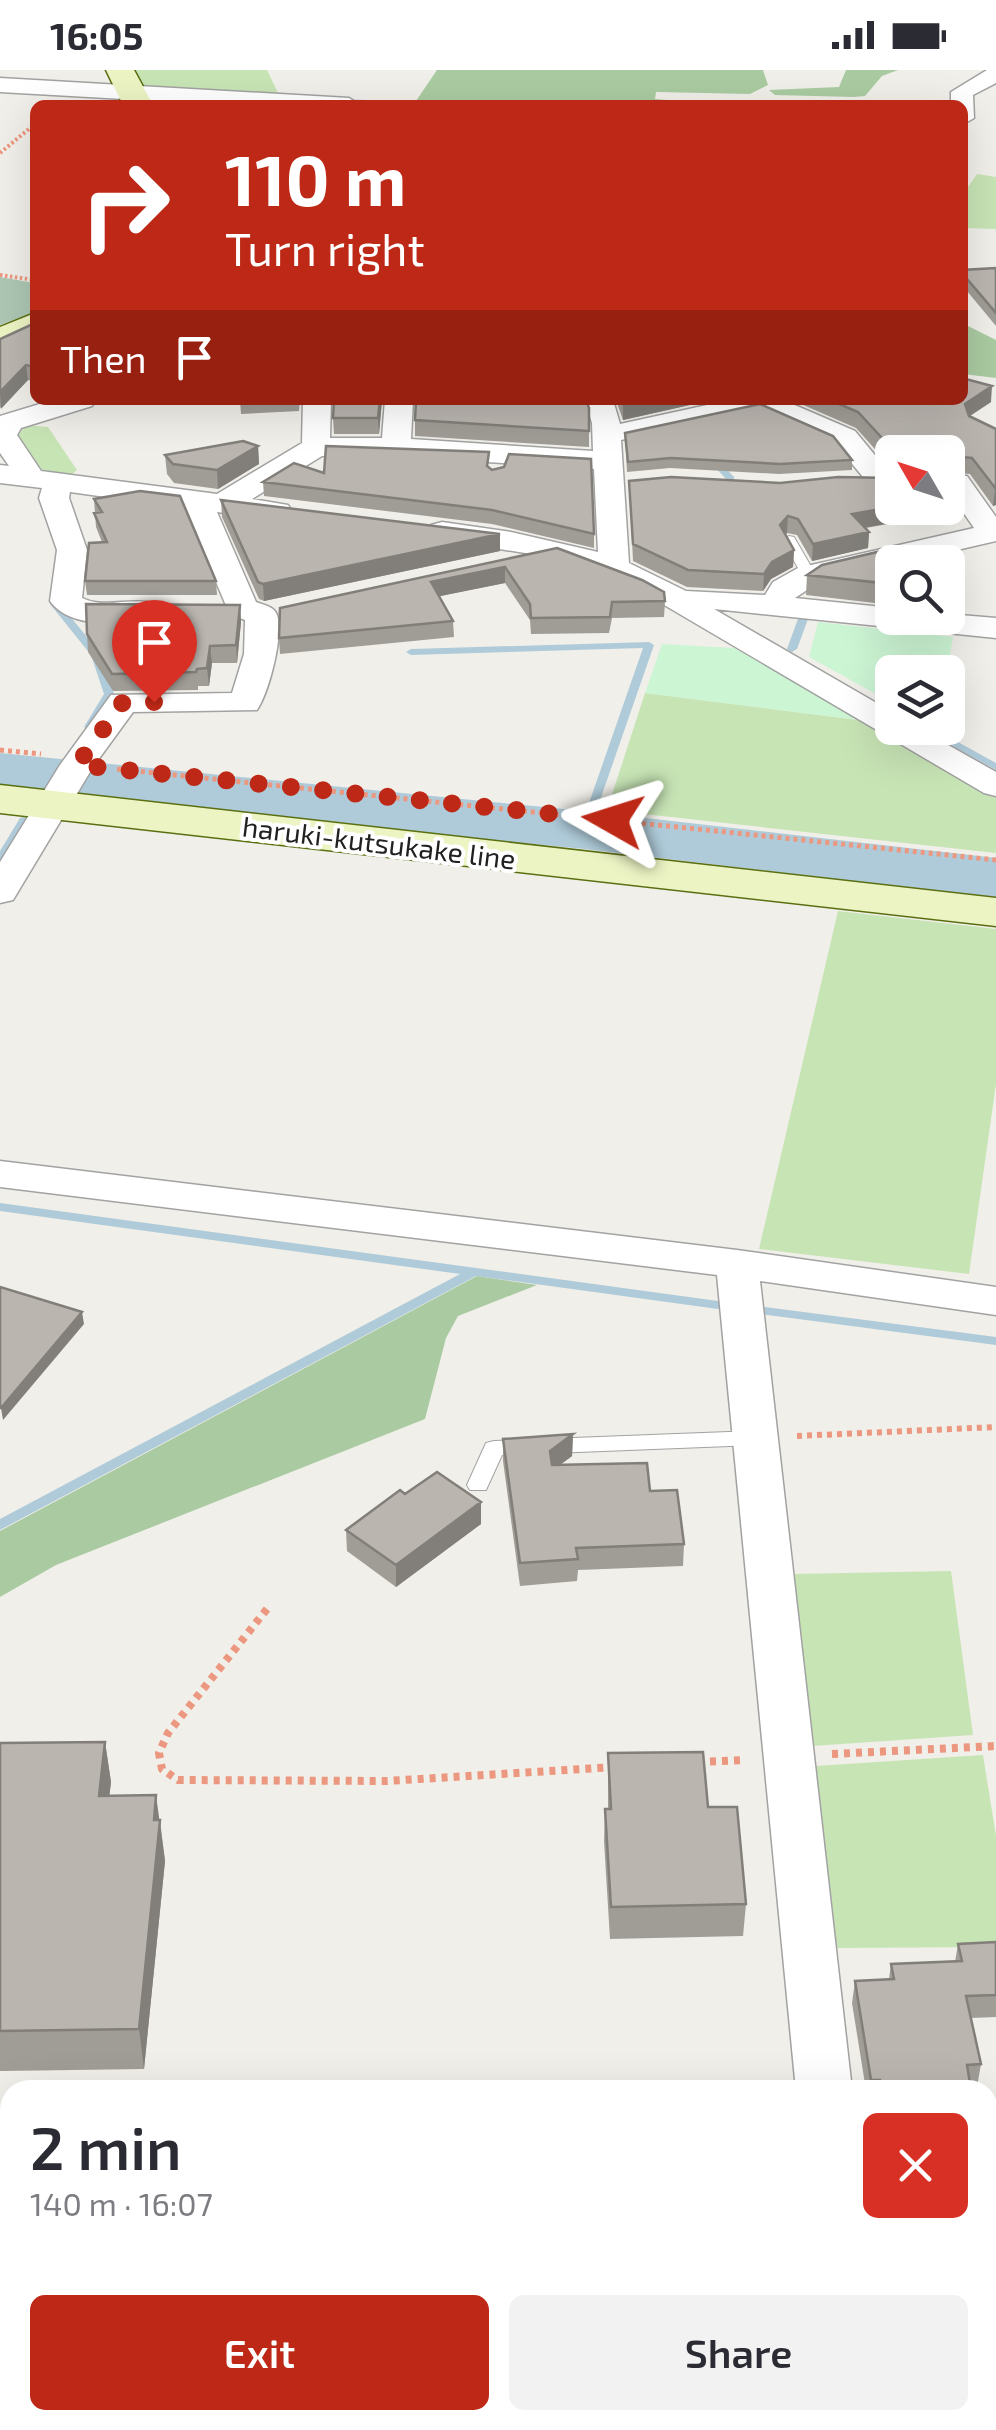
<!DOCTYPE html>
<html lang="en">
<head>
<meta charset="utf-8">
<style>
	:root { --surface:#fff; --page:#f2f2f3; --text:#2b2b33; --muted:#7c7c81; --accent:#bd2916 }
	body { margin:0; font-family:"Exo 2",sans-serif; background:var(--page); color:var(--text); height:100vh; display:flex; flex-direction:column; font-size:38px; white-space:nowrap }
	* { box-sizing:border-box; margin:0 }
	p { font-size:32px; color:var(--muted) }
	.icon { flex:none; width:55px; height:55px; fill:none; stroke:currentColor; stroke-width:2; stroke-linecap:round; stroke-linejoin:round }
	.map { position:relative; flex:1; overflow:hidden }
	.sheet { position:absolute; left:0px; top:2010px; width:998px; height:350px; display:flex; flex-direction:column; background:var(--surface); border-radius:30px 30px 0 0; box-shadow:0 10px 40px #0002 }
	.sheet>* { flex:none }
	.hud { position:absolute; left:30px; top:30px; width:938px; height:305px; border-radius:15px; box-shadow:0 10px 40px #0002; background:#bd2916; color:#fff; overflow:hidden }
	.needle { width:65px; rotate:309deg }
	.fabs { position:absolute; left:875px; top:365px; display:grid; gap:20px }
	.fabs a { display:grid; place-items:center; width:90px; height:90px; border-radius:15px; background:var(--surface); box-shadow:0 10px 40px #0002; font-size:50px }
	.pin { position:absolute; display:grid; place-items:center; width:85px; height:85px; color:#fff; margin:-102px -42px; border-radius:50% 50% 50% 0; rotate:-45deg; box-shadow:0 0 10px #0007 }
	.pin .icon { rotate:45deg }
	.me { position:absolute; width:110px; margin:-55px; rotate:276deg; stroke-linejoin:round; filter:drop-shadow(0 0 8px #0008) }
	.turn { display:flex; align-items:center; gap:35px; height:210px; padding:0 30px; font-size:45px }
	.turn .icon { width:130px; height:130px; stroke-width:2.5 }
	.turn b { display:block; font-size:70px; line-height:85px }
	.then { display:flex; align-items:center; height:95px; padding:0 30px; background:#0003; gap:20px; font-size:38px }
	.round { display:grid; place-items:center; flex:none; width:105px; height:105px; border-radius:15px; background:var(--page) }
	.head { display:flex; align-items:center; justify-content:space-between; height:170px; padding:0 30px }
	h1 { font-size:60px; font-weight:600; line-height:75px }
	.action { display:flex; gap:20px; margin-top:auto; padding:20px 30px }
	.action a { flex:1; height:115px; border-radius:15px; background:var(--accent); color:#fff; font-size:40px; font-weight:600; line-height:115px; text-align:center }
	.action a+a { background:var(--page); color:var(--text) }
	.status { display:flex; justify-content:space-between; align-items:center; height:70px; padding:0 50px; background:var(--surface); direction:ltr }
	.status svg { height:28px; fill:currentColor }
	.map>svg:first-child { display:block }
	.grass { fill:#c7e4b5 }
	.forest { fill:#aacba2 }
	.cemetery { fill:#adc7b4 }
	.park { fill:#ccf5d4 }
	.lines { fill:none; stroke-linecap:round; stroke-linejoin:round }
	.stream { fill:#afcbd9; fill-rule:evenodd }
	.river { fill:#afcbd9; fill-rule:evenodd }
	.lane-casing { stroke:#a2a2a2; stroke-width:2 }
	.street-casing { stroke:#a2a2a2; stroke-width:3 }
	.secondary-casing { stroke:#5a6f11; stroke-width:3 }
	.path-far3 { stroke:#ec977f; stroke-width:4; stroke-dasharray:2.5 2.5; stroke-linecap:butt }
	.path-far2 { stroke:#ec977f; stroke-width:5; stroke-dasharray:4 4; stroke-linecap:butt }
	.path-far1 { stroke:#ec977f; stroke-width:6; stroke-dasharray:5 5; stroke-linecap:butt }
	.path { stroke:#ec977f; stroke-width:8; stroke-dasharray:6 6; stroke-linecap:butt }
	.lane { fill:#fff; fill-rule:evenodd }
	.street { fill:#fff; fill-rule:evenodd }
	.secondary { fill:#ecf4c4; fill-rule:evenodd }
	.wall { fill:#a09c96 }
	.shaded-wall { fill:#827f7a }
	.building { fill:#bab5af; stroke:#827f7a; stroke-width:2.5 }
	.route { stroke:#bd2916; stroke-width:18; stroke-dasharray:0 32.4 }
	.labels { text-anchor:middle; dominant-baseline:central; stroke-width:8; stroke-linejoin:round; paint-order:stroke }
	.street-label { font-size:28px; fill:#212121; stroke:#fff }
</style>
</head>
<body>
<div class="status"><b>16:05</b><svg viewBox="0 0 49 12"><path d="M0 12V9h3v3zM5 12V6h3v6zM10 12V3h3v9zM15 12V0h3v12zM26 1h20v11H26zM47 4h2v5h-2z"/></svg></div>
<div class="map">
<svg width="996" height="2360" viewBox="0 0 996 2360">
	<rect width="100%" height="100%" fill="#f1efe9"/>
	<path class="grass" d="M135 0H267L279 25 142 15Z
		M977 104 996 107V159L963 158V124Z
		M26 355 48 357 77 400C49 425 32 386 18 365Z
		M645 623 866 651 996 726V783L607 740Z
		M838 841 996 859V1014L969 1204 759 1179Z
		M951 1501 973 1665 812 1676 792 1504Z
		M983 1685 996 1766V1877L837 1878 816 1696Z"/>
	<path class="forest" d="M437 0H763L768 15 750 24 656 22 655 29 667 30 669 35H421L416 31Z
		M846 0H898L882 6 865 26 854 27 775 25 769 20 839 17Z
		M962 253 996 270V308L963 304Z
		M477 1206 537 1215 458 1246 446 1268 425 1349 56 1495 0 1527V1461Z
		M10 2204V2350H165L158 2360H0V2207Z"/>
	<path class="cemetery" d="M0 207 35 213V242L0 255Z"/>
	<path class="park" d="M818 552 953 567 947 602H892V633L809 587Z
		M662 574 734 578 866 651 645 623Z"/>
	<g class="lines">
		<path class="stream" d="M337 29 397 31 400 33 397 35 339 32 336 30Z
			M711 389H717L734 407V411H728L711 393Z
			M56 522 61 525 60 534 101 584 114 624 92 659 89 660 84 657 104 624 91 585 50 534 51 525Z
			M804 543 816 544 821 547 816 550 808 549 797 579 792 582 789 581 787 579 799 546Z
			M649 572 654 575 598 736 593 739 588 736 643 578 411 585 406 582 411 579Z
			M938 661 996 693V700L934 666 933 664Z
			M58 693 63 696 48 719 47 721H39L38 719 54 694Z
			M24 747 29 750 5 790 0 793V781L20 748Z
			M0 1133 718 1231 724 1235 718 1239 476 1206 0 1460V1449L460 1204 0 1141Z
			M765 1237 996 1267V1275L760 1244 759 1241Z"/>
		<path class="river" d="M0 683 584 741 996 788V828L584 779 0 721Z"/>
		<g class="lane-casing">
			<path id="lane" d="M789 466 794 467 816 505 814 508 802 505 782 470Z
				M755 1361 763 1363 766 1368 763 1373 755 1375 502 1385 486 1420H470L467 1415 486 1373 494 1371Z"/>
		</g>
		<g class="street-casing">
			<path id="street" d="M987 0H996V13L973 25 974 48 962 55V35H951V22Z
				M0 8 349 28 360 35H230L0 22Z
				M53 330H96L92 336 21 358 17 365 41 401 217 424 302 373 303 330H331L330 368H382L385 330H413L411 369 593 381 592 353 585 330H613L620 354 730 330H783L855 361 892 406V418H872L835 373 760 340 621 370 629 493 686 521 765 525 773 512 798 498 974 458 948 420V406H967L996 447V471L819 512 795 528 892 538V548H948V544L996 548V568L714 539 892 642V658H918L996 702V726L984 723 632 516 544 486 442 470 431 467 427 461 431 455 442 452 511 462 598 482 594 399 396 386H322L252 429 288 435 292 441 288 447 277 450 217 442 256 532C263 535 274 536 277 545 284 565 269 622 257 640L133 642 93 697 13 830 0 833V792L60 695 111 625 232 623 244 584 245 550 232 545 227 538 185 438 70 422 69 428 87 480 82 528C104 539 130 527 153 533L158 540 153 547C123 554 71 560 50 531L57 480 39 428 42 418 0 413V395L9 396 0 383V346Z
				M0 1091 737 1180 996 1217V1245L760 1211 852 2020H796L717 1205 0 1117Z
				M996 2075V2127L988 2128V2076Z
				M10 2163V2217L0 2220V2166Z
				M167 2350H231L227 2360H163Z
				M413 2350H475L476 2360H414Z
				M818 2350H880L881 2360H819Z"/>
		</g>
		<g class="secondary-casing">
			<path id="secondary" d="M106 0H134L153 35H123Z
				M35 243V266L0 280V257Z
				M0 715 996 828V856L0 743Z"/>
		</g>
		<path class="path-far3" d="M0 83 35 54
			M0 205 35 210"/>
		<path class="path-far2" d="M0 680 41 684
			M117 699 996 790"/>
		<path class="path-far1" d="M797 1366 996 1357"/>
		<path class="path" d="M267 1539 168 1663 159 1683 162 1699 178 1710 387 1711 615 1697
			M832 1684 996 1676
			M698 1692 745 1690"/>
		<use href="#lane" class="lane"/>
		<use href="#street" class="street"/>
		<use href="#secondary" class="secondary"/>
	</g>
	<path class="wall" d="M996 198V256L962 215V200Z
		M35 253V312L28 310 0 338V269Z
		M240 330H300L299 341 241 344Z
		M382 330 379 364H334L333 348Z
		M616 330H712L623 350Z
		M792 330H962L991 332 969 346 996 359V435L993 436 970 404 948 402V382H892V398L856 358Z
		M415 350 589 361V377L415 366Z
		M625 363 852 390V400L779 404 670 398 627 402Z
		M258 376 259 394 218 419 174 413 167 404 165 385Z
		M489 397 594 464V478L492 454 264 426 263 412 324 403Z
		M629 411 780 413 958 441 866 458 869 462 868 478 812 491 797 465 787 463 785 465 794 480 793 497 771 509 763 521 687 517 633 491Z
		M94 429 216 511 217 525H87L85 511 102 472 96 457Z
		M221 430 500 481 264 531 259 529 222 447Z
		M557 478 665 531 664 547 612 548 609 563 531 564 530 550 505 513 439 526 453 551 454 567 280 584 279 568Z
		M892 492V535L806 525 807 505Z
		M240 535 241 552 237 593H212L209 616H198V620L113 621 88 582 87 564Z
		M573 1364 572 1386 560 1395 650 1421 684 1474 683 1496 578 1500 577 1511 520 1516 503 1391V1369Z
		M405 1424 481 1432V1454L396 1517 347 1481 346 1460Z
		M105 1672 111 1712 109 1726 160 1750 165 1791 144 1999 0 2001V1673Z
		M608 1683 708 1737 746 1834 743 1866 610 1869 604 1771 605 1739H608Z
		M996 1872V1947L971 1948 981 1994 977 2017H971V2020H866L852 1933 855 1911 889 1909 891 1894 955 1892 958 1874Z
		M988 2101 993 2110 996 2109V2230L991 2231 988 2254Z"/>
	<path class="shaded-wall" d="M26 295 28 310 1 339 0 322Z
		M992 316 991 332 964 350 965 334Z
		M380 330H382L379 364 378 348Z
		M640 330H712L623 350V334Z
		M258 376 259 394 218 419 217 400Z
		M996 419V435L993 436 995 420Z
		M960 425 958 441 851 460 852 444 892 438H948V427Z
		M788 446 787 463 779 472 780 455Z
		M869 462 868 478 812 491 813 474Z
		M500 464V481L264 531 263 514Z
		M794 480 793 497 771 509 763 521 764 504 772 492Z
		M505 497V513L431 528V512Z
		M240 535 241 552 237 593 236 575Z
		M210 576 212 593 209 616 207 598Z
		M82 1242 84 1254 3 1350 1 1338Z
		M573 1364 572 1386 549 1403 550 1381Z
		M481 1432V1454L396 1517V1495Z
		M105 1672 111 1712 105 1766 99 1726Z
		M156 1725 165 1791 144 1999 139 1959Z"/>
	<path class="building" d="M996 198V243L962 203V200Z
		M35 253V297L26 295 0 322V269Z
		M962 308 992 316 965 334 969 346 996 359V419L972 388 950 386 948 396V382H895L858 342 830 330H962Z
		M334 330H380L378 348H333Z
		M416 330H586L589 338V361L415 350Z
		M622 330H640L623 334Z
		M760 334 833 366 852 390 780 394 671 388 628 392 625 363Z
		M243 371 258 376 217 400 173 394 165 385Z
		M326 376 489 382 487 396 492 400 504 397 509 384 591 389 594 464 492 440 263 412 294 393 324 403Z
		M948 406 960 425 948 427Z
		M671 407 780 413 838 407 892 408V437L852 444 869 462 813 474 798 449 788 446 780 455 794 480 772 492 764 504 688 500 633 474 629 411Z
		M140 421 180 426 216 511H85L89 473 107 472 94 443 102 442 94 429Z
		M221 430 500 464 263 514 258 512Z
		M557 478 642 510 664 522 665 531 612 532 610 547 531 548 530 534 505 497 431 512 453 551 279 568 280 538Z
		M890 479 903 492H892V514L807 505 822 495Z
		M86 534 240 535 236 575 210 576 207 598 197 599 196 602 112 604 87 564Z
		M0 1217 82 1242 1 1338 0 1337Z
		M573 1364 550 1381 552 1395 647 1393 650 1421 677 1420 684 1474 576 1478 578 1489 520 1493 503 1369Z
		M437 1402 481 1432 396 1495 346 1460 400 1420 405 1424Z
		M105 1672 99 1726 156 1725 154 1750H160L139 1959 0 1961V1673Z
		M703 1682 708 1737H737L746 1834 611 1837 605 1739H611L608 1683Z
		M996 1872V1925L966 1926 981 1994 967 1995 971 2020H882L880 2010H871L855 1911 894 1909 891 1894 962 1891 958 1874Z
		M988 2101 993 2110 996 2109V2209L988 2210Z
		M988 2211 992 2233H988Z
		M245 2350H414L415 2360H245Z"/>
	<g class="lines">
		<path class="route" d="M154 632H123L77 695 613 750"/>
	</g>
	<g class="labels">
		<g class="street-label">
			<text transform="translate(379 772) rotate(7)">haruki-kutsukake line</text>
		</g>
	</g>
</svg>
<div class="fabs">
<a><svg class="needle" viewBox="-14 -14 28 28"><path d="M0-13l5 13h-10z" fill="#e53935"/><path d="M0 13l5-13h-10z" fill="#7c7c81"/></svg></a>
<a><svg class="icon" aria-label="search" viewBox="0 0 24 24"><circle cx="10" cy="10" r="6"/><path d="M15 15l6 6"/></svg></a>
<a><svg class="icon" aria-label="layers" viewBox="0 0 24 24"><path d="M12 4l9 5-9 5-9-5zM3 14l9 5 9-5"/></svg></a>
</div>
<div class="pin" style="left:154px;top:632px;background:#d93025"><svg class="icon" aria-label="arrive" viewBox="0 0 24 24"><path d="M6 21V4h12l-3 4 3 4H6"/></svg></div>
<svg class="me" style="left:613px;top:750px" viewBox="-20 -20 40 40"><path d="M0-17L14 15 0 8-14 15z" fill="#bd2916" stroke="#fff" stroke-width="4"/></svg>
<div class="hud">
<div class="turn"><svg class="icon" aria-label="right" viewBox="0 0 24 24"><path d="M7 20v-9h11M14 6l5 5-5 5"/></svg><div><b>110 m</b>Turn right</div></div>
<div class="then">Then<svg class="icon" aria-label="arrive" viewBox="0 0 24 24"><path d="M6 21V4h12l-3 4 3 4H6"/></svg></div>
</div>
<section class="sheet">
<div class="head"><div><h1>2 min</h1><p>140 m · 16:07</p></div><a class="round" style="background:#d93025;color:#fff"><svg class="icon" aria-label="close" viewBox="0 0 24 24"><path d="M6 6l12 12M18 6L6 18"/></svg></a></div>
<div class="action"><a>Exit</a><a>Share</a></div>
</section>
</div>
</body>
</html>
